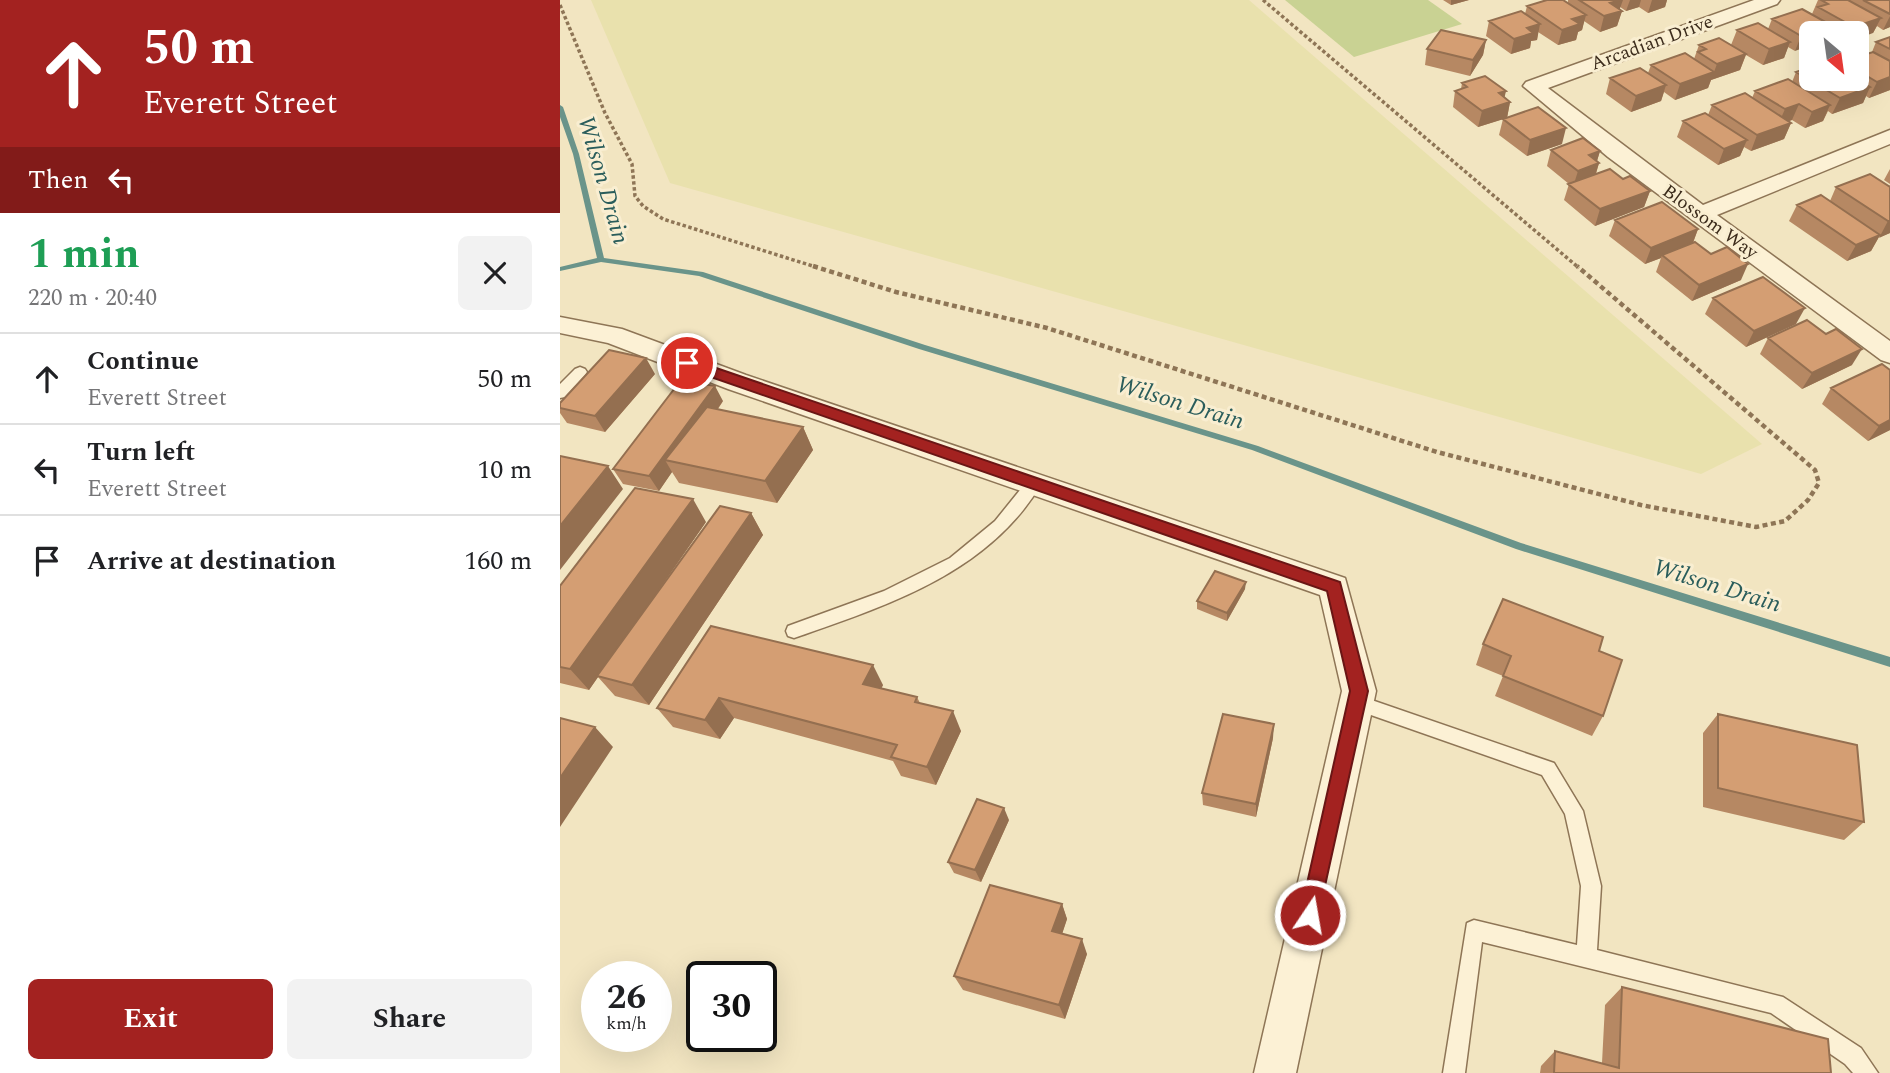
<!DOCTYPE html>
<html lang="en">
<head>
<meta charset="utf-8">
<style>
	:root { --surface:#fff; --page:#f2f2f2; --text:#202124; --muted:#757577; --line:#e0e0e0; --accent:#a32220 }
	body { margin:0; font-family:Spectral,serif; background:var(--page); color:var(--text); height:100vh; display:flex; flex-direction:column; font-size:26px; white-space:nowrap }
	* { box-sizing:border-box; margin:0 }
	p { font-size:23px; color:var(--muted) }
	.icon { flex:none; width:38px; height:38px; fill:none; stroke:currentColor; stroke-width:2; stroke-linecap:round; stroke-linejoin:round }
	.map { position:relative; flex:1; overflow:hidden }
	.details { display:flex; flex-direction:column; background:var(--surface); width:560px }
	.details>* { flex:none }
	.hud { background:#a32220; color:#fff; overflow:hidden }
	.needle { width:46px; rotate:151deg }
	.controls { position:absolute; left:1239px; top:21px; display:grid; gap:14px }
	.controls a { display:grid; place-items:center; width:70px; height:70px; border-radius:10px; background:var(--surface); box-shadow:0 7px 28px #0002; font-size:35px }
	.speed { position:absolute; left:21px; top:961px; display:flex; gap:14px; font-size:35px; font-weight:700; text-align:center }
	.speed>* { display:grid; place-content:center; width:91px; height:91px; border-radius:50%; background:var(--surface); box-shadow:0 7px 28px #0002; line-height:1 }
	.speed small { font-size:18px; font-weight:400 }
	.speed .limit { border:4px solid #111; border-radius:10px; background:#fff; color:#111 }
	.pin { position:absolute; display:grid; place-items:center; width:60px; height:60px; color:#fff; margin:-30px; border:4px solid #fff; border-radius:50%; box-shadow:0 2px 7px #0007 }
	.me { position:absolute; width:77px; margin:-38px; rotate:12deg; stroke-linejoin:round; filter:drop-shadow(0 0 5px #0008) }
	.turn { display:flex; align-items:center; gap:24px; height:147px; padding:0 28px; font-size:32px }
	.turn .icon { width:91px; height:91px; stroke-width:2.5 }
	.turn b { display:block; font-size:49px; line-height:60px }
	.then { display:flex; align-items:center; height:66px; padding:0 28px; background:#0003; gap:14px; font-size:26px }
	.round { display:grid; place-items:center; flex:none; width:74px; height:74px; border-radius:10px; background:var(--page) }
	.overview { display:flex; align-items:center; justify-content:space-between; height:119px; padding:0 28px }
	h1 { font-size:42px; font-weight:700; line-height:52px; color:#1e9e55 }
	.primary-button { display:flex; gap:14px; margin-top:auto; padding:14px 28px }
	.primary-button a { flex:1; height:80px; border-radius:10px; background:var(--accent); color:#fff; font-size:28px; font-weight:700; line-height:80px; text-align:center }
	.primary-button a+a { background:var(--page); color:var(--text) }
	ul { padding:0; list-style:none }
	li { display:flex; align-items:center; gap:21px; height:91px; padding:0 28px; border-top:2px solid var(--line) }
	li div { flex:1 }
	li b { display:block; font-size:26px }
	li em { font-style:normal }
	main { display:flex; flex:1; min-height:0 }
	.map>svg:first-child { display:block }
	.farmland { fill:#e9e1ad }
	.green { fill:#c9d293 }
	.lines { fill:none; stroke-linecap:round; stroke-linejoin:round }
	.stream { fill:#6a948a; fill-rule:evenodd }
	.lane-casing { stroke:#8e7556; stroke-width:3 }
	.street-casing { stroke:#8e7556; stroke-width:3 }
	.path-far1 { stroke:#8e7556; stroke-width:3.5; stroke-dasharray:3.5 2.5; stroke-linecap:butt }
	.path { stroke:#8e7556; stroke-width:4.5; stroke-dasharray:5 3.5; stroke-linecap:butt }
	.lane { fill:#fcf1d5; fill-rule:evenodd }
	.street { fill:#fcf1d5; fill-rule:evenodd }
	.wall { fill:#b68863 }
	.shaded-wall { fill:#946f50 }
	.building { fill:#d49e73; stroke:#946f50; stroke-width:2 }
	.route { fill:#a32220; stroke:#6a1615; stroke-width:2 }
	.labels { text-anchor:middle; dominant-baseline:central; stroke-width:6; stroke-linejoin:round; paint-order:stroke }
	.far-street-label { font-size:19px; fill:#3c2c1c; stroke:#f9eed1 }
	.water-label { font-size:24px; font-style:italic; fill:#2a5d5b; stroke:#f9eed1 }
</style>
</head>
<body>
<main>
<section class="details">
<div class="hud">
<div class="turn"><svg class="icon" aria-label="ahead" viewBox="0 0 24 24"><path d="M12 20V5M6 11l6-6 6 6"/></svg><div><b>50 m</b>Everett Street</div></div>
<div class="then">Then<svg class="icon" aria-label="left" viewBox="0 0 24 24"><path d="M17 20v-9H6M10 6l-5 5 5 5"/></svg></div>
</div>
<div class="overview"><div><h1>1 min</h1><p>220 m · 20:40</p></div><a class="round"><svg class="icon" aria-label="close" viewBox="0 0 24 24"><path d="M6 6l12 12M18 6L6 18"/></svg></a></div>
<ul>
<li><svg class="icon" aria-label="ahead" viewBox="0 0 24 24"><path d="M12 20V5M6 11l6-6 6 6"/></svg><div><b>Continue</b><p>Everett Street</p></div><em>50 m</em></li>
<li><svg class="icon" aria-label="left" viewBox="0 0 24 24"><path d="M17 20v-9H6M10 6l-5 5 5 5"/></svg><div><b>Turn left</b><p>Everett Street</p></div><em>10 m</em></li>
<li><svg class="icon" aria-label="arrive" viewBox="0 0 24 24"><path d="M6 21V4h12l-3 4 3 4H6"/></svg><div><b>Arrive at destination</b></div><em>160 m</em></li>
</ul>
<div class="primary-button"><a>Exit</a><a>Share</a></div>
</section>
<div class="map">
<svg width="1330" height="1073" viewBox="0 0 1330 1073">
	<rect width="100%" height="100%" fill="#f2e5c1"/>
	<path class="farmland" d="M31 0H689L1202 444 1141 474 110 183Z"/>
	<path class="green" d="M725 0H868L902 24 794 57Z"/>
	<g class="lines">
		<path class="stream" d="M0 105 3 107 19 154 44 258 143 272 365 345 698 446 961 543 1330 657V667L956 549 692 450 359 349 139 276 41 262 0 271V267L37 258 13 154 0 117Z"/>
		<g class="lane-casing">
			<path id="lane" d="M20 367 25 369 27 372 25 375 5 397 0 398V384L15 369Z
				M473 478 481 484C429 573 326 606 234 638L228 636 226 631 228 626 324 591 390 558 435 521 468 480Z
				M797 695 994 763 1023 811 1041 886 1037 950 1223 997 1301 1048 1318 1073H1293L1285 1064 1211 1013 922 942 905 1073H883L907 923 914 920 1017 945 1021 886 1005 814 982 775 791 708 788 703 791 698Z"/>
		</g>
		<g class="street-casing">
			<path id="street" d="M1194 0H1220L1217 4 988 88 1143 205 1330 130V144L1157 215 1330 341V363L1321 360 1048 157 963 86 966 82Z
				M0 317 62 329 186 375 785 578 816 691 736 1073H694L782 691 760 595 168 389 48 343 0 333Z"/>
		</g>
		<path class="path-far1" d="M703 0 1019 268
			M0 5 45 113 72 164 75 196 83 206 103 219 259 268"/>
		<path class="path" d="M253 266 336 292 487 328 877 452 1081 505 1196 527 1225 521 1248 500 1259 483 1255 470 1017 266"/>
		<use href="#lane" class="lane"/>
		<use href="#street" class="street"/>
	</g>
	<path class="wall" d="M883 0H909L891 5Z
		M1008 0H1107L1105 7 1088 13 1079 7 1066 11 1060 7V9L1062 11 1057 26 1040 32 1024 21 1022 30 1018 32 1016 40 998 45 978 32 977 40 971 41 970 48 951 54 926 36 929 21 965 14 967 6 1008 3Z
		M1258 0H1330V27L1323 30 1317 26 1313 33H1251L1235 51 1228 47 1224 58 1203 65 1186 55 1180 70 1151 80 1148 88 1115 100 1104 92 1101 101 1071 112 1046 94 1050 78 1088 73 1091 65 1134 59 1139 45H1171L1177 30 1208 29 1212 19 1252 14Z
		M1330 37V90L1309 98 1306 96 1303 103 1272 114 1268 111 1263 121 1245 128 1232 120 1229 121 1231 123 1224 139 1191 151 1184 147 1180 156 1158 165 1117 137 1123 121 1148 115 1152 105 1192 98 1195 91 1232 82 1236 72 1297 79V57L1312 52 1316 42Z
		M926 40 923 55 910 76 865 65 867 49Z
		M902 83 944 97 950 102 947 118 1002 144 967 156 939 135 943 119 918 127 893 107 895 91 901 89Z
		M991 150 1040 151 1037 161 1039 163 1036 174 1063 179 1090 191 1084 207 1035 226 1004 200 1009 184 987 166Z
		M1330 169V184L1324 180Z
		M1330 185V233L1319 237 1311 251 1287 261 1229 221 1237 205 1270 201 1276 187 1329 186Z
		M1055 220 1138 229 1133 243 1181 280 1132 301 1096 272 1101 258 1085 264 1049 236Z
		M1153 298 1236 324 1186 347 1145 314Z
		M1208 338 1292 365 1242 389 1200 354Z
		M1330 370V430L1308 441 1262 404 1271 388Z
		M95 374 45 432 7 423 0 413V403Z
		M163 401 158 409 243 427 253 450 217 503 119 483 112 472 99 491 63 484 53 469Z
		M191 513 203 535 89 705 55 696 38 677 29 690 0 683V586L146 522 80 617Z
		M685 589 667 621 637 609V601Z
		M151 626 323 685 321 689 357 697 360 703 401 731 376 785 341 776 333 761 174 718 160 739 113 727 97 708Z
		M923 644 1039 651 1043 716 1032 736 935 696 943 676 916 665Z
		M1158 714 1304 822 1284 840 1143 807V733Z
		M713 738 696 817 643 805 642 793Z
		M449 820 421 882 394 873 388 862Z
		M502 904 507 919 502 934 527 954 505 1019 403 990 394 976Z
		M1062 987 1271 1073H980L981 1066 995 1051 1042 1063 1045 1005Z"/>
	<path class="shaded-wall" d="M891 0H909L891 5Z
		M1061 0H1063L1059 11H1062L1057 26 1040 32 1044 16 1050 3Z
		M1070 0H1081L1079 7 1066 11Z
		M1092 0H1107L1105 7 1088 13Z
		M1026 15 1022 30 1018 32 1016 40 998 45 1002 30 1012 19Z
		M1330 16V27L1323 30Z
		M1321 18 1313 33 1297 39V33H1291L1294 27Z
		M980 24 977 40 971 41 970 48 951 54 954 39 967 28Z
		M1271 25 1268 33H1251V45L1235 51 1241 36Z
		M926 40 923 55 910 76 913 60Z
		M1230 42 1224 58 1203 65 1209 49Z
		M1186 54 1180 70 1151 80 1157 64Z
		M1154 72 1148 88 1115 100 1120 84Z
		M1330 77V90L1309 98 1317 82Z
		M1106 85 1101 101 1071 112 1076 96Z
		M1310 87 1303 103 1272 114 1280 98Z
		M946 91 943 104 950 102 947 118 918 127 922 111 939 93Z
		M1239 104 1232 120 1218 125 1225 109Z
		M1270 105 1263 121 1245 128 1252 112Z
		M1231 123 1224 139 1191 151 1197 135Z
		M1006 128 1002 144 967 156 970 140Z
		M1187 140 1180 156 1158 165 1164 149Z
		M1040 151 1036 164 1039 163 1034 179 1013 187 1018 171 1029 155Z
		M1090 191 1084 207 1035 226 1040 209Z
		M1328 221H1330V233L1319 238Z
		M1138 229 1132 245 1102 255 1101 258 1085 264 1091 248Z
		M1320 235 1311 251 1287 261 1296 245Z
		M1188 264 1181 280 1132 301 1139 285Z
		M1245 308 1236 324 1186 347 1194 331Z
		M1302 349 1292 365 1242 389 1252 373Z
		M86 358 95 374 45 432 35 416Z
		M155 386 163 401 119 463 105 460 112 472 99 491 89 476Z
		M1330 420V430L1308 441 1319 426Z
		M243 427 253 450 217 503 205 481Z
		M48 466 63 489 0 570V526Z
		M133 499 146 522 29 690 10 669Z
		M191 513 203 535 89 705 72 685Z
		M686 582 685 589 667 621V613Z
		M313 665 323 685 313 704 303 684Z
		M159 698 174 718 160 739 145 720Z
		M393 711 401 731 376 785 367 767Z
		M714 724 713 738 696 817V804Z
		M35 727 53 747 0 827V778Z
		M444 808 449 820 421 882 415 870Z
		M502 904 507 919 498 946 492 931Z
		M522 939 527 954 505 1019 499 1005Z"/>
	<path class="building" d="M987 0H1003L1026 15 1012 19 1020 24 1002 30 967 6Z
		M1019 0H1061L1050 3 1062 11 1044 16Z
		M1261 0H1288L1321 18 1294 27 1258 7 1268 4Z
		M1303 0H1330V14Z
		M1242 9 1271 25 1241 36 1212 19Z
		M961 11 980 24 967 28 973 33 954 39 929 21Z
		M1198 23 1230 42 1209 49 1177 30Z
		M881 30 926 40 913 60 867 49Z
		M1330 37V49L1316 42Z
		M1159 38 1186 54 1157 64 1138 52 1146 49 1139 45Z
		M1313 52 1330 61V77L1317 82 1297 70V57Z
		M1125 53 1154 72 1120 84 1091 65Z
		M1251 67V79H1296L1310 87 1280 98 1236 72Z
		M1080 68 1106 85 1076 96 1050 78Z
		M925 76 946 91 939 93 950 102 922 111 895 91 907 87 902 83Z
		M1228 79 1270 105 1252 112 1239 104 1225 109 1195 91Z
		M1185 93 1231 123 1197 135 1152 105Z
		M978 107 1006 128 970 140 943 119Z
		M1145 113 1187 140 1164 149 1123 121Z
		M1023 138 1040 151 1029 155 1039 163 1018 171 991 150Z
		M1050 169 1063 179 1070 176 1090 191 1040 209 1008 184Z
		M1310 174 1330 187V221H1328L1276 187Z
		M1261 195 1320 235 1296 245 1237 205Z
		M1102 202 1138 229 1091 248 1055 220Z
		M1135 242 1151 254 1167 247 1188 264 1139 285 1102 255Z
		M1203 277 1245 308 1194 331 1153 298Z
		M1247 320 1266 334 1276 329 1302 349 1252 373 1208 338Z
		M49 350 86 358 35 416 0 408V403Z
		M1322 364 1330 370V420L1319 426 1271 388Z
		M121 380 155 386 89 476 53 469Z
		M147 407 243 427 205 481 105 460Z
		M0 456 48 466 0 526Z
		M75 488 133 499 10 669 0 667V586Z
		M160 506 191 513 72 685 37 676Z
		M655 571 686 582 667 613 637 601Z
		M943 599 1043 637 1039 651 1062 660 1043 716 943 676 951 656 923 644Z
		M151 626 313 665 303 684 357 697 355 702 393 711 367 767 331 757 337 745 159 698 145 720 97 708Z
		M663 714 714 724 696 804 642 793Z
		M1158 714 1297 745 1304 822 1158 788Z
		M0 718 35 727 0 778Z
		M417 799 444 808 415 870 388 862Z
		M430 885 502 904 492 931 522 939 499 1005 394 976Z
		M1062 987 1268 1039 1271 1073H994L995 1051 1059 1068Z"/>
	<path class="route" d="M127 358 780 582 808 691 757 922 750 925 743 922 740 915 790 691 767 591 122 367V360Z"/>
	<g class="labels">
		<g class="far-street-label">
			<text transform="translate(1092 43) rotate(-20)">Arcadian Drive</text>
			<text transform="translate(1150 222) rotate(36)">Blossom Way</text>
		</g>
		<g class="water-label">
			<text transform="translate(43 180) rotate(74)">Wilson Drain</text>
			<text transform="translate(620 403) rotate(17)">Wilson Drain</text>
			<text transform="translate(1157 586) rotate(17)">Wilson Drain</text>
		</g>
	</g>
</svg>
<div class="controls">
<a><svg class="needle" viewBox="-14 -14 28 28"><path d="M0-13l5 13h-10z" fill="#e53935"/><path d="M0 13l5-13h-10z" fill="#757577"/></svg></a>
</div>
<div class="speed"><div>26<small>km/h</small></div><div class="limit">30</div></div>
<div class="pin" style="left:127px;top:363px;background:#d93025"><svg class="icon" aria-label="arrive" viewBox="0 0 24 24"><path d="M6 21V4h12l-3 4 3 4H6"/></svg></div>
<svg class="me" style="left:750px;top:915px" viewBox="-20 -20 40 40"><circle r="17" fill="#a32220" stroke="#fff" stroke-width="3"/><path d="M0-11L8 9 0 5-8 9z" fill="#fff"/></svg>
</div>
</main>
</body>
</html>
